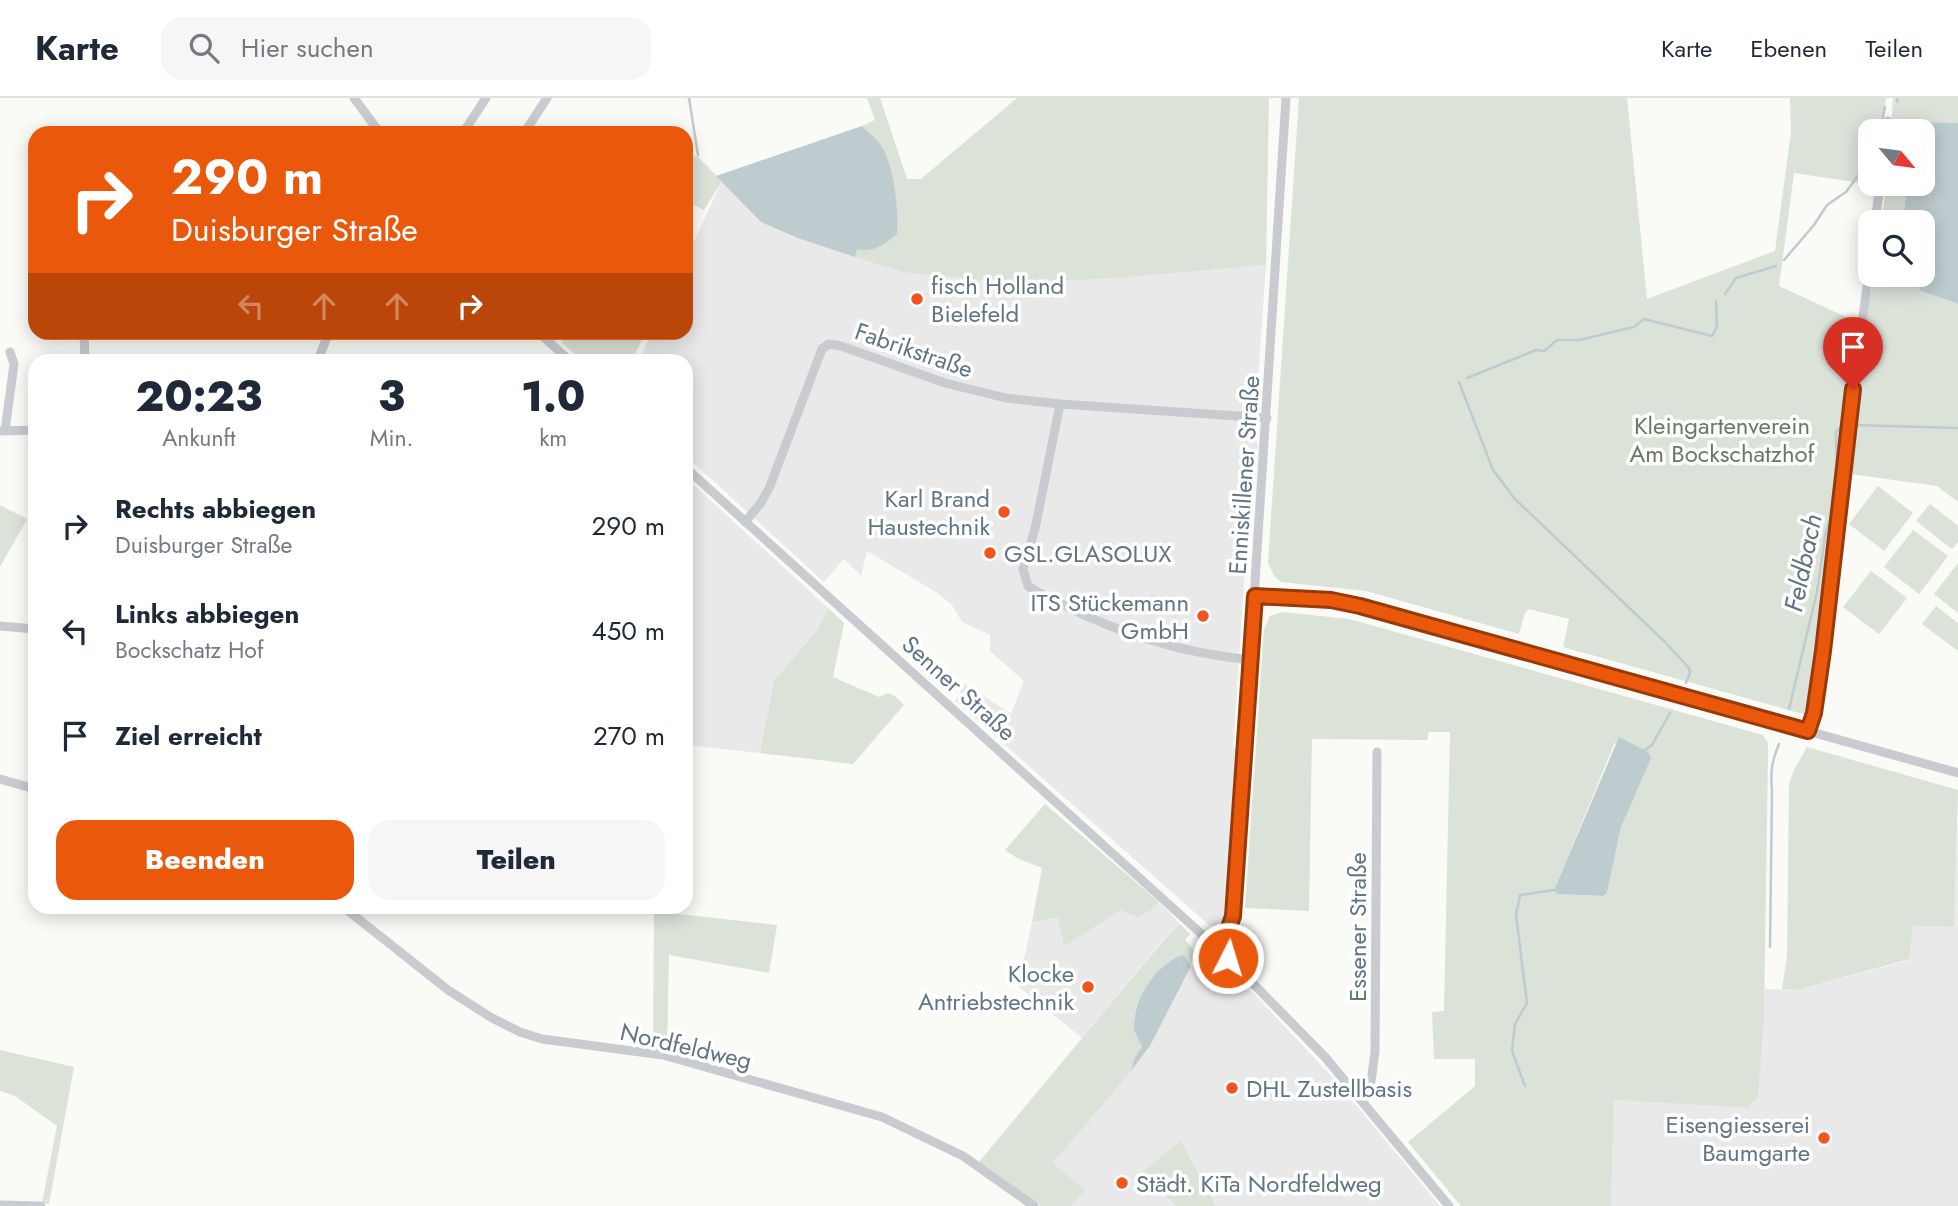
<!DOCTYPE html>
<html lang="de">
<head>
<meta charset="utf-8">
<style>
	:root { --surface:#fff; --page:#f6f6f7; --text:#1f2937; --muted:#747a83; --line:#e0e1e3; --accent:#ea580c }
	body { margin:0; font-family:Jost,sans-serif; background:var(--page); color:var(--text); height:100vh; display:flex; flex-direction:column; font-size:26px; white-space:nowrap }
	* { box-sizing:border-box; margin:0 }
	p { font-size:23px; color:var(--muted) }
	.icon { flex:none; width:38px; height:38px; fill:none; stroke:currentColor; stroke-width:2; stroke-linecap:round; stroke-linejoin:round }
	.map { position:relative; flex:1; overflow:hidden }
	.sheet { position:absolute; left:28px; top:256px; width:665px; height:560px; display:flex; flex-direction:column; background:var(--surface); border-radius:21px; box-shadow:0 4px 18px #0003 }
	.sheet>* { flex:none }
	.top-card { position:absolute; left:28px; top:28px; width:665px; height:214px; border-radius:21px; box-shadow:0 4px 18px #0003; background:#ea580c; color:#fff; overflow:hidden }
	.needle { width:46px; rotate:119deg }
	.buttons { position:absolute; left:1858px; top:21px; display:grid; gap:14px }
	.buttons a { display:grid; place-items:center; width:77px; height:77px; border-radius:14px; background:var(--surface); box-shadow:0 4px 18px #0003; font-size:35px }
	.pin { position:absolute; display:grid; place-items:center; width:60px; height:60px; color:#fff; margin:-72px -30px; border-radius:50% 50% 50% 0; rotate:-45deg; box-shadow:0 0 7px #0007 }
	.pin .icon { rotate:45deg }
	.me { position:absolute; width:77px; margin:-38px; rotate:5deg; stroke-linejoin:round; filter:drop-shadow(0 0 5px #0008) }
	.turn { display:flex; align-items:center; gap:24px; height:147px; padding:0 28px; font-size:32px }
	.turn .icon { width:91px; height:91px; stroke-width:2.5 }
	.turn b { display:block; font-size:49px; line-height:60px }
	.lanes { display:flex; align-items:center; height:66px; padding:0 28px; background:#0003; justify-content:center; gap:35px; direction:ltr }
	.lanes .off { opacity:.35 }
	.eta { display:flex; justify-content:space-evenly; align-items:center; height:119px; text-align:center }
	.eta b { font-size:42px; font-weight:800; line-height:49px }
	.cta { display:flex; gap:14px; margin-top:auto; padding:14px 28px }
	.cta a { flex:1; height:80px; border-radius:21px; background:var(--accent); color:#fff; font-size:28px; font-weight:800; line-height:80px; text-align:center }
	.cta a+a { background:var(--page); color:var(--text) }
	ul { padding:0; list-style:none }
	li { display:flex; align-items:center; gap:21px; height:105px; padding:0 28px }
	li div { flex:1 }
	li b { display:block; font-size:26px }
	li em { font-style:normal }
	header { display:flex; align-items:center; gap:42px; box-sizing:border-box; height:98px; padding:0 35px; background:var(--surface); border-bottom:2px solid var(--line) }
	header strong { font-size:33px }
	nav { display:flex; gap:38px; margin-inline-start:auto; font-size:24px }
	.search { width:490px; height:63px; background:var(--page); display:flex; align-items:center; gap:18px; box-sizing:border-box; padding:0 24px; border-radius:21px; color:var(--muted); font-size:26px }
	.map>svg:first-child { display:block }
	.built { fill:#e8e9e8 }
	.green { fill:#dbe2d8; fill-rule:evenodd }
	.water { fill:#becbcf }
	.lines { fill:none; stroke-linecap:round; stroke-linejoin:round }
	.stream { stroke:#becbcf; stroke-width:2.5 }
	.minor { stroke:#c8ccd0; stroke-width:9 }
	.route-casing { stroke:#983908; stroke-width:18 }
	.route { stroke:#ea580c; stroke-width:12 }
	.poi-dot { fill:#f3531e; stroke:#fff; stroke-width:2.5 }
	.labels { text-anchor:middle; dominant-baseline:central; stroke-width:7; stroke-linejoin:round; paint-order:stroke }
	.poi-label { font-size:24px; fill:#627585; stroke:#fff; text-anchor:start }
	.street-label { font-size:24px; fill:#627585; stroke:#fff }
	.park-label { font-size:24px; fill:#667b62; stroke:#fff }
	.water-label { font-size:26px; font-style:italic; fill:#5d757e; stroke:#fff }
</style>
</head>
<body>
<header>
<strong>Karte</strong>
<div class="search"><svg class="icon" aria-label="search" viewBox="0 0 24 24"><circle cx="10" cy="10" r="6"/><path d="M15 15l6 6"/></svg>Hier suchen</div>
<nav><a>Karte</a><a>Ebenen</a><a>Teilen</a></nav>
</header>
<div class="map">
<svg width="1958" height="1108" viewBox="0 0 1958 1108">
	<rect width="100%" height="100%" fill="#fafaf7"/>
	<path class="built" d="M722 83 761 124 1046 183 1119 180 1266 167 1254 339 1258 347 1253 408 1249 413 1233 649 1237 650 1229 781 1225 811 1222 822 1216 828 1209 827 955 603 965 586 1011 616 1024 583 990 553V537L962 524 952 507 936 494 867 453 861 478 844 461 824 484 686 358V262H639L652 235 686 234V161Z
		M686 380 828 510 818 531 774 583 760 655 686 647Z
		M1958 720V1108H1611L1614 1002 1748 1010 1758 999 1765 891 1797 892 1910 862 1913 828 1954 829Z
		M1159 804 1180 826 1161 844 1082 940 1018 888 1032 824 1058 820 1065 847 1122 811 1151 812Z
		M1191 868 1207 879 1219 877 1227 885 1232 880 1255 897 1335 982 1440 1108H1215L1181 1043 1171 1102 1177 1108H1071L1085 1092 1053 1065 1148 952Z"/>
	<path class="green" d="M867 0H880L907 81H921L1017 0H1269L1266 167 1119 180 1016 185 903 174 855 159 880 45 862 28 875 22Z
		M1299 0H1627L1647 201 1775 153 1791 34 1790 0H1886L1882 33H1871V86L1875 87 1794 75 1779 188 1857 224 1844 311 1840 377 1810 618 1563 549 1569 521 1529 511 1525 515 1519 536 1366 493 1281 484 1274 478 1268 465Z
		M1893 0H1958V25L1925 24 1921 33H1891Z
		M686 57 698 59 722 83 704 112 686 103Z
		M1887 86H1907L1903 124H1881Z
		M1874 177H1909L1921 193 1958 206V404L1937 388 1850 376 1864 239Z
		M570 235V234L645 235 632 262H581L561 244Z
		M1878 388 1913 415 1884 453 1849 426Z
		M1930 406 1958 428V444L1952 451 1916 423Z
		M0 407 27 421 0 469Z
		M1913 432 1948 458 1919 496 1884 469Z
		M1958 465V515L1934 496Z
		M1871 473 1907 500 1879 536 1843 509Z
		M1936 508 1958 525V553L1922 526Z
		M828 510 844 525 833 579 879 599 888 595 895 598 904 607 853 666 760 655 774 583 818 531Z
		M1283 514 1349 521 1763 637 1768 645V657L1764 921 1758 999 1748 1010 1614 1002 1611 1108H1461L1408 1044 1475 988V961H1434L1432 914 1444 913 1450 634H1429L1427 642 1312 641 1309 813 1245 810 1264 531 1270 518ZM1615 644 1632 702 1621 729 1607 795 1603 798 1557 796 1554 792Z
		M1807 649 1958 692 1954 829 1913 828 1910 861 1797 892 1782 891 1787 858 1789 686 1794 672Z
		M1045 706 1146 793 1159 804 1151 812 1137 819 1121 812 1064 848 1058 820 1032 824 1042 770 1017 760 1005 752Z
		M654 809H669L670 815 777 827 769 875 669 857 667 954 653 952Z
		M1180 826 1190 836 1185 842 1193 851 1191 868 1185 859C1160 861 1128 907 1135 932 1136 938 1140 943 1142 948L1134 961 1131 973 1053 1065 1085 1092 1071 1108H1041L979 1064 1162 844Z
		M0 952 74 969 49 1106 42 1105 57 1028 15 998 0 993Z
		M1181 1043 1215 1107 1214 1108H1177L1141 1075Z"/>
	<path class="water" d="M1925 24 1958 25V206L1921 193 1909 177H1923V124H1903L1907 86H1923V33H1921Z
		M862 28C867 33 873 38 878 43 894 63 899 111 897 136 885 146 874 155 857 151L855 159 798 140 761 124 716 78Z
		M1619 639 1648 654 1651 660 1621 729 1607 795 1603 798 1557 796 1554 792Z
		M1182 857 1185 859 1191 868 1150 948 1131 973 1134 961 1142 948C1139 942 1134 935 1134 928 1134 900 1156 867 1182 857Z"/>
	<g class="lines">
		<path class="stream" d="M689 0 698 57
			M1897 4V0
			M1880 33 1885 9
			M1784 162 1814 127 1827 107 1846 94 1871 60
			M1725 196 1736 180 1776 168
			M1467 280 1536 252 1544 253 1557 242H1579L1634 229 1644 221 1712 238 1717 229 1716 203
			M1459 284 1493 372 1515 401 1665 544 1689 570 1690 575 1686 585
			M1853 327 1958 330
			M1789 611 1817 494 1826 433 1833 415 1837 382 1836 334 1843 327
			M1645 652 1652 647 1670 615
			M1770 849 1772 692C1770 674 1772 663 1779 646
			M1525 988 1512 953 1515 926 1527 905 1516 817 1520 797 1554 792"/>
		<path class="minor" d="M354 0 380 35
			M1886 33 1888 23
			M463 35 486 0
			M524 35 547 0
			M1875 124 1880 86
			M84 234 85 262
			M538 234 569 262
			M318 262 329 234
			M1060 306 1035 431 1023 471 1028 488C1040 496 1053 502 1066 508 1124 538 1185 555 1250 562
			M2 333 35 332
			M5 333 14 266 10 254
			M686 370 1206 840
			M745 424 761 405 770 388 822 251 829 246 841 248 945 285 1006 300 1060 306 1267 320
			M1255 498 1331 502 1360 508 1958 675
			M0 528 35 531
			M1808 633 1814 615 1823 553 1845 377 1850 313 1871 160
			M0 681 35 691
			M342 808 448 892 492 920 520 934 542 941 663 957 882 1019 963 1058 1034 1108
			M1202 850a15 15 0 1 1 30 0a15 15 0 1 1-30 0Z
			M1226 838 1234 812 1286 0
			M1228 860 1325 959 1449 1108
			M1361 1001 1371 984 1375 954 1377 654
			M0 1107 41 1108"/>
	</g>
	<g class="lines">
		<g class="route-casing">
			<path id="route" d="M1228 860C1233 852 1233 845 1226 838L1233 818 1255 498 1331 502 1360 508 1808 633 1814 615 1823 553 1853 291"/>
		</g>
		<use href="#route" class="route"/>
	</g>
	<g class="poi-dot">
		<circle cx="917" cy="201" r="7"/>
		<circle cx="1004" cy="414" r="7"/>
		<circle cx="990" cy="455" r="7"/>
		<circle cx="1203" cy="518" r="7"/>
		<circle cx="1088" cy="889" r="7"/>
		<circle cx="1232" cy="990" r="7"/>
		<circle cx="1824" cy="1040" r="7"/>
		<circle cx="1122" cy="1085" r="7"/>
	</g>
	<g class="labels">
		<g class="poi-label">
			<text x="931" y="187">fisch Holland<tspan x="931" dy="28">Bielefeld</tspan></text>
			<text x="990" y="400" text-anchor="end">Karl Brand<tspan x="990" dy="28">Haustechnik</tspan></text>
			<text x="1004" y="455">GSL.GLASOLUX</text>
			<text x="1189" y="504" text-anchor="end">ITS Stückemann<tspan x="1189" dy="28">GmbH</tspan></text>
			<text x="1074" y="875" text-anchor="end">Klocke<tspan x="1074" dy="28">Antriebstechnik</tspan></text>
			<text x="1246" y="990">DHL Zustellbasis</text>
			<text x="1810" y="1026" text-anchor="end">Eisengiesserei<tspan x="1810" dy="28">Baumgarte</tspan></text>
			<text x="1136" y="1085">Städt. KiTa Nordfeldweg</text>
		</g>
		<g class="street-label">
			<text transform="translate(914 252) rotate(19)">Fabrikstraße</text>
			<text transform="translate(1244 377) rotate(-86)">Enniskillener Straße</text>
			<text transform="translate(959 590) rotate(42)">Senner Straße</text>
			<text transform="translate(1357 829) rotate(-90)">Essener Straße</text>
			<text transform="translate(686 948) rotate(13)">Nordfeldweg</text>
		</g>
		<g class="park-label">
			<text x="1722" y="327">Kleingartenverein<tspan x="1722" dy="28">Am Bockschatzhof</tspan></text>
		</g>
		<g class="water-label">
			<text transform="translate(1803 465) rotate(-78)">Feldbach</text>
		</g>
	</g>
</svg>
<div class="buttons">
<a><svg class="needle" viewBox="-14 -14 28 28"><path d="M0-13l5 13h-10z" fill="#e53935"/><path d="M0 13l5-13h-10z" fill="#747a83"/></svg></a>
<a><svg class="icon" aria-label="search" viewBox="0 0 24 24"><circle cx="10" cy="10" r="6"/><path d="M15 15l6 6"/></svg></a>
</div>
<div class="pin" style="left:1853px;top:291px;background:#d93025"><svg class="icon" aria-label="arrive" viewBox="0 0 24 24"><path d="M6 21V4h12l-3 4 3 4H6"/></svg></div>
<svg class="me" style="left:1228px;top:860px" viewBox="-20 -20 40 40"><circle r="17" fill="#ea580c" stroke="#fff" stroke-width="3"/><path d="M0-11L8 9 0 5-8 9z" fill="#fff"/></svg>
<div class="top-card">
<div class="turn"><svg class="icon" aria-label="right" viewBox="0 0 24 24"><path d="M7 20v-9h11M14 6l5 5-5 5"/></svg><div><b>290 m</b>Duisburger Straße</div></div>
<div class="lanes"><svg class="icon off" aria-label="left" viewBox="0 0 24 24"><path d="M17 20v-9H6M10 6l-5 5 5 5"/></svg><svg class="icon off" aria-label="ahead" viewBox="0 0 24 24"><path d="M12 20V5M6 11l6-6 6 6"/></svg><svg class="icon off" aria-label="ahead" viewBox="0 0 24 24"><path d="M12 20V5M6 11l6-6 6 6"/></svg><svg class="icon" aria-label="right" viewBox="0 0 24 24"><path d="M7 20v-9h11M14 6l5 5-5 5"/></svg></div>
</div>
<section class="sheet">
<div class="eta">
<div><b>20:23</b><p>Ankunft</p></div>
<div><b>3</b><p>Min.</p></div>
<div><b>1.0</b><p>km</p></div>
</div>
<ul>
<li><svg class="icon" aria-label="right" viewBox="0 0 24 24"><path d="M7 20v-9h11M14 6l5 5-5 5"/></svg><div><b>Rechts abbiegen</b><p>Duisburger Straße</p></div><em>290 m</em></li>
<li><svg class="icon" aria-label="left" viewBox="0 0 24 24"><path d="M17 20v-9H6M10 6l-5 5 5 5"/></svg><div><b>Links abbiegen</b><p>Bockschatz Hof</p></div><em>450 m</em></li>
<li><svg class="icon" aria-label="arrive" viewBox="0 0 24 24"><path d="M6 21V4h12l-3 4 3 4H6"/></svg><div><b>Ziel erreicht</b></div><em>270 m</em></li>
</ul>
<div class="cta"><a>Beenden</a><a>Teilen</a></div>
</section>
</div>
</body>
</html>
